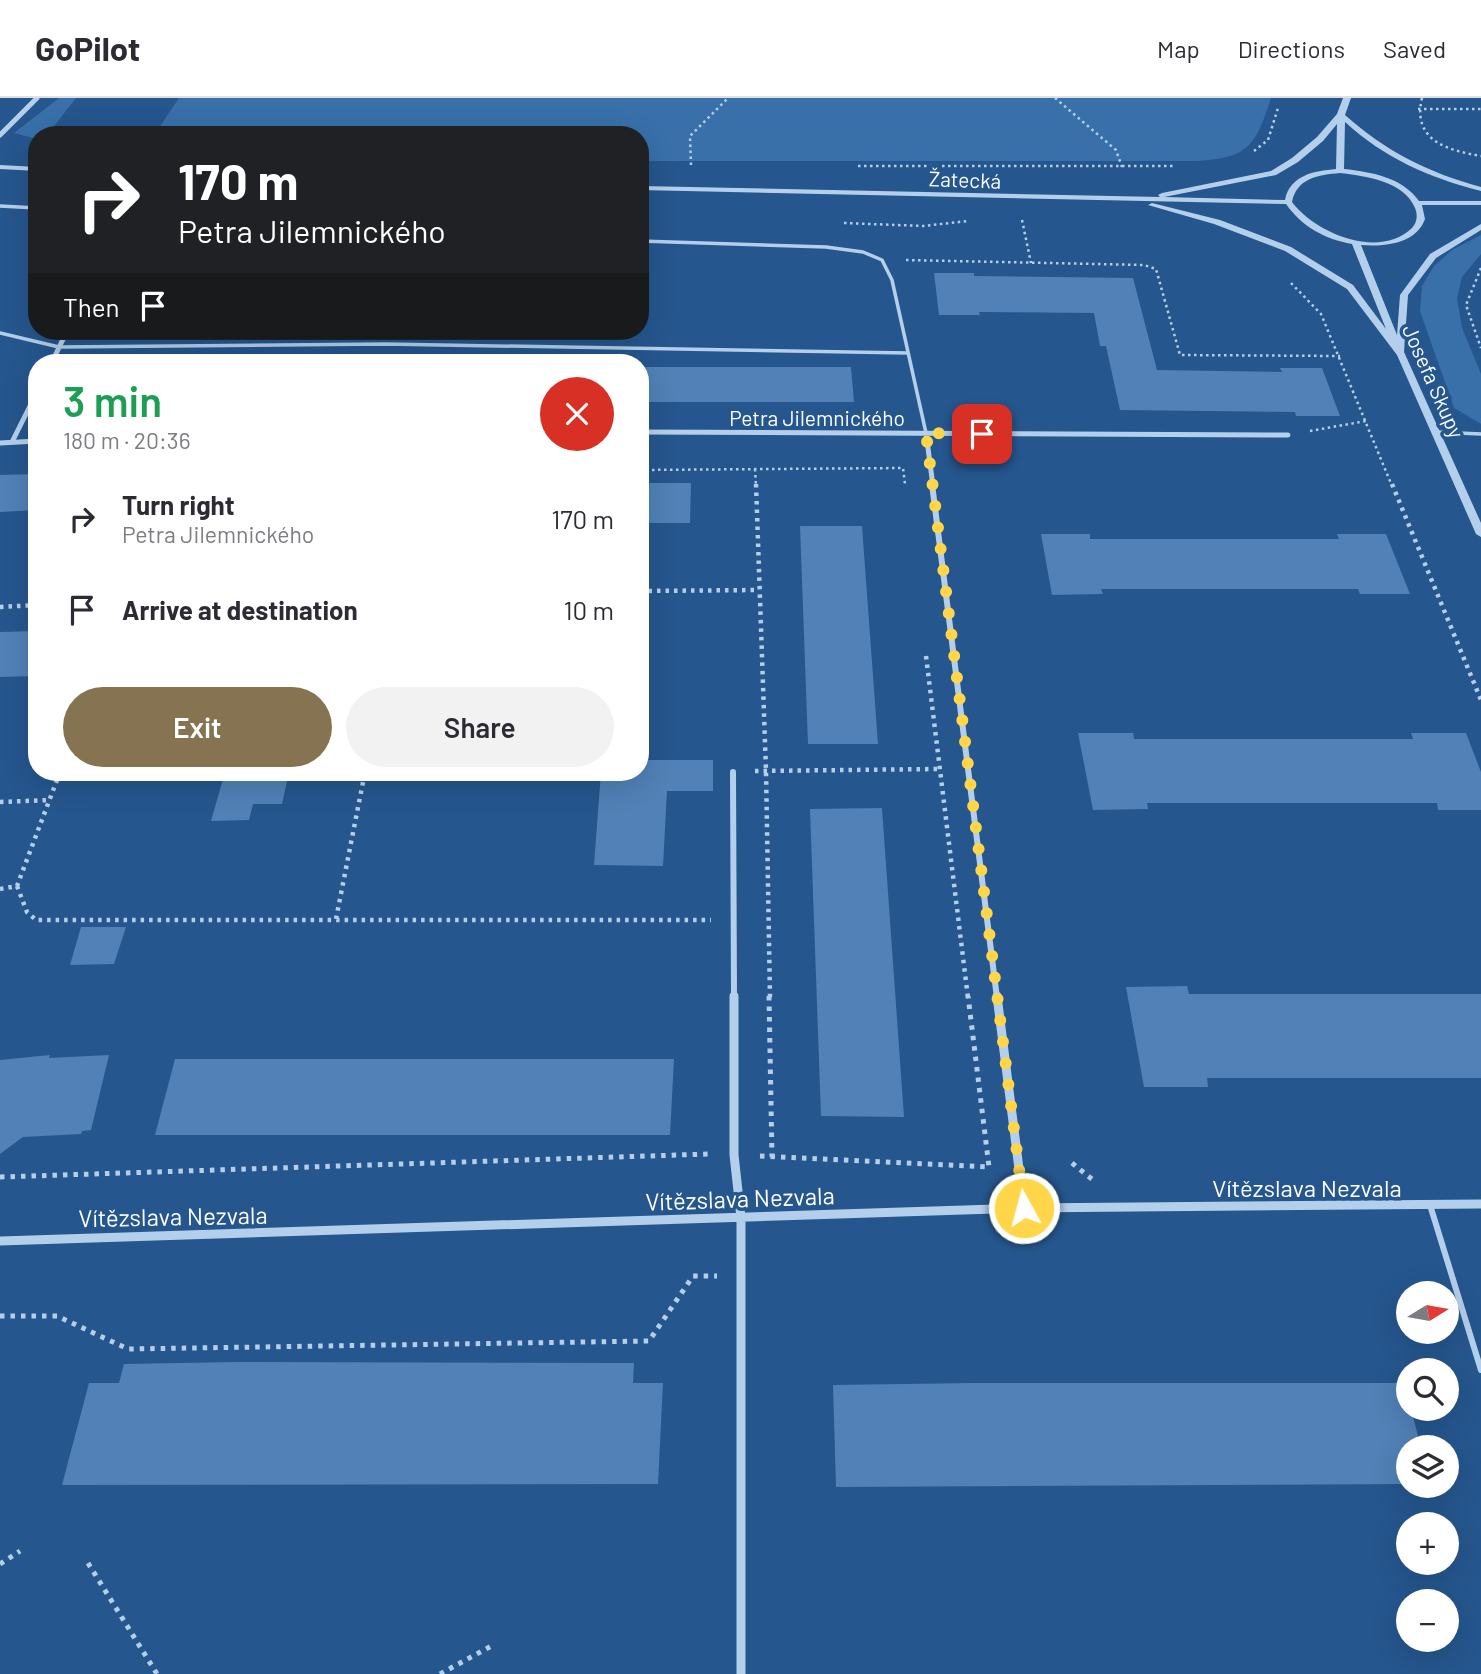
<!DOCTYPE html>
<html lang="en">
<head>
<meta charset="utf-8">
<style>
	:root { --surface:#fff; --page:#f2f2f3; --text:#2b2b33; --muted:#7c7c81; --line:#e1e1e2; --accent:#867352 }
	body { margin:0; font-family:Barlow,sans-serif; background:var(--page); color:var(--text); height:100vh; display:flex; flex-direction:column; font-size:26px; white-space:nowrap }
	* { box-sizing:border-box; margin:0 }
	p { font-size:23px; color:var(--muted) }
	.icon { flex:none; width:38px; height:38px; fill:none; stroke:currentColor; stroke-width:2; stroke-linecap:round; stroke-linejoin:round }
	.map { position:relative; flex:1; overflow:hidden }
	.side { position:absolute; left:28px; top:256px; width:621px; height:427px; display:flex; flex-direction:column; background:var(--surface); border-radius:28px; box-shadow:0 7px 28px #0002 }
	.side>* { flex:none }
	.banner { position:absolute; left:28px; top:28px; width:621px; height:214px; border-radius:28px; box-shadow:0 7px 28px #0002; background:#202124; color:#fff; overflow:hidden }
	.needle { width:46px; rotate:79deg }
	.fabs { position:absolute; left:1396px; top:1183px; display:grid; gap:14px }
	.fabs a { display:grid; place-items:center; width:63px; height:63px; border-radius:50%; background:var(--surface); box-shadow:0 7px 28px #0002; font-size:35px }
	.pin { position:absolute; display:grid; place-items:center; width:60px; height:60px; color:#fff; margin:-30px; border-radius:14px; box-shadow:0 4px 10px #0006 }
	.me { position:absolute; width:77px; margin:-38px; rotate:353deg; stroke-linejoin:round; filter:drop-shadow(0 0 5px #0008) }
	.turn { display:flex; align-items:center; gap:24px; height:147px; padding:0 35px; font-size:32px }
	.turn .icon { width:91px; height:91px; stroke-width:2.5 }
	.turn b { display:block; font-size:49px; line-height:60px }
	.then { display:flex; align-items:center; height:66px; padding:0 35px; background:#0003; gap:14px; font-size:26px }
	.round { display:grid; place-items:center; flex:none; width:74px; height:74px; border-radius:37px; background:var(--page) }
	.headline { display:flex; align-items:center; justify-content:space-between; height:119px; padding:0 35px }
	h1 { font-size:42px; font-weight:600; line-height:52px; color:#1e9e55 }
	.button { display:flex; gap:14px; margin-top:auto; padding:14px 35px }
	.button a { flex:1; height:80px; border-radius:42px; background:var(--accent); color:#fff; font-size:28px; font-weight:600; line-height:80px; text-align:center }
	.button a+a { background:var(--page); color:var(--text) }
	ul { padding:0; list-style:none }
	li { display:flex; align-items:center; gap:21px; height:91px; padding:0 35px }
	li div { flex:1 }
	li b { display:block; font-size:26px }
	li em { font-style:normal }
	header { display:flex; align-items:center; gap:42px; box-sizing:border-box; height:98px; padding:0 35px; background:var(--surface); border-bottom:2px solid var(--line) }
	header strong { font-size:33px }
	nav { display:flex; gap:38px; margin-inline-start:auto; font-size:24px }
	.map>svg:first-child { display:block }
	.green { fill:#3970aa }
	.building { fill:#5181b6 }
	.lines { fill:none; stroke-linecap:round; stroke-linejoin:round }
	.path-far2 { stroke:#b4cfeb; stroke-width:2.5; stroke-dasharray:2.5 3.5; stroke-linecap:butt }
	.path-far1 { stroke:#b4cfeb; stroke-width:4.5; stroke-dasharray:3.5 5; stroke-linecap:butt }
	.path { stroke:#b4cfeb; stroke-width:5; stroke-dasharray:4.5 6; stroke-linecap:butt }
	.service-far1 { stroke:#b4cfeb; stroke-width:3.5 }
	.service { stroke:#b4cfeb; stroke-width:6 }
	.minor-far2 { stroke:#b4cfeb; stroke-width:5 }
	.minor-far1 { stroke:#b4cfeb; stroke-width:6 }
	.minor { stroke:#b4cfeb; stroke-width:9 }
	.tertiary { fill:#b4cfeb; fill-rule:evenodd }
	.route { stroke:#ffd54a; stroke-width:12; stroke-dasharray:0 21.6 }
	.labels { text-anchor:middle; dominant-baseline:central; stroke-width:7; stroke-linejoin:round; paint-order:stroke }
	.far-street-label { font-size:21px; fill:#fff; stroke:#25568d }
	.street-label { font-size:24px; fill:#fff; stroke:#25568d }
</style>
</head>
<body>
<header>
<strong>GoPilot</strong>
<nav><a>Map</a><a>Directions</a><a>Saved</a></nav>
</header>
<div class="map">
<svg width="1481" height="1576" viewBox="0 0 1481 1576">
	<rect width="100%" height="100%" fill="#25568d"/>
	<path class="green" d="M59 0H76L47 37H37V41L14 35Z
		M179 0H1271C1256 46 1250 60 1197 63H641L640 37H73L96 33 154 37Z
		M1481 137V156L1462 179 1457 200 1462 230 1481 276V326L1454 310 1420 213 1422 188 1434 168 1452 152Z"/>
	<path class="building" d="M934 175H974V178L1133 180 1157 272 1282 274 1280 270H1322L1340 318H1296L1295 314 1120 312 1106 248H1100L1094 215 979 214 980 217H939Z
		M640 269H851L854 304H640Z
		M37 376V412L0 414V377Z
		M640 385H691L690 425H640Z
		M800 428H862L878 646H808Z
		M1041 436H1090V441H1339L1337 436H1386L1410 496H1360L1358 491H1101L1103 496 1052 497Z
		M37 533V578L0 579V534Z
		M1078 635H1133L1134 641H1413L1411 635H1466L1481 674V712H1438L1437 705H1147L1148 711 1093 712Z
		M640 662H713V693H667L663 768 594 767 601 674H640Z
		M225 674H289L282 706H253L249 722 211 723Z
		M882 710 904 1019 821 1018 810 711Z
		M81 829H126L114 866 70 867Z
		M1187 888 1189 896H1481V980H1207L1208 989H1144L1126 889Z
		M50 957 49 960 109 957 91 1032 82 1033 81 1036 23 1039 0 1056V962Z
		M175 961H674L670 1037H155Z
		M235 1264 634 1265 633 1285H663L658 1386 62 1387 89 1285H119L124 1266Z
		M974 1285H1404L1421 1349H1409V1386L836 1389 833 1287Z"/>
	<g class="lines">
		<path class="path-far2" d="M1055 0 1116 52 1122 69
			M1422 0C1412 42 1446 52 1481 58
			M1418 11H1481
			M1254 53 1268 42 1278 10
			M691 67 690 38 728 0
			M858 68H1175
			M1022 122 1031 165
			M844 125 923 128 968 123
			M906 162 1144 167 1156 171 1180 257 1340 258
			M1481 170 1466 207 1481 250
			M1291 185 1321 216 1392 388
			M1310 333 1366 323
			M755 371 756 388
			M640 372 903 370 905 386"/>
		<path class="path-far1" d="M756 386 766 673 770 900
			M1392 386 1481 602
			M640 493 759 492
			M0 509 37 507
			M926 558 968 900
			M755 673 939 671
			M0 704 51 702
			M17 788 27 814 36 822H711
			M0 791 17 788 60 674
			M336 821 365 674"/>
		<path class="path" d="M769 898 772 1059
			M760 1058 989 1069 968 898
			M1072 1065 1093 1082
			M0 1079 709 1056
			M0 1218H57L128 1251 649 1243 693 1178H717
			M88 1465 157 1576
			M0 1466 20 1453
			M440 1576 495 1546"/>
		<path class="service-far1" d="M0 108 37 110
			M640 143 826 149 863 154 882 162 892 182 926 335
			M0 235 59 249 385 246 908 255
			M1436 334 1481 336"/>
		<path class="service" d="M1430 1107 1481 1272"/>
		<path class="minor-far2" d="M0 37 37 0
			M52 264 67 233
			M640 334 1288 337
			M926 335 933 388
			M12 344 37 294
			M0 345 37 343"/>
		<path class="minor-far1" d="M932 386 997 900
			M733 674 734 900"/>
		<path class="minor" d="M734 898V1057L741 1120V1576
			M997 898 1024 1110
			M0 1143 1024 1110 1481 1106"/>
		<path class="tertiary" d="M1343 0H1351L1345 17C1385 53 1429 75 1481 89V93C1430 80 1384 60 1345 24L1344 71C1371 74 1402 79 1419 103H1481V107H1422L1425 121C1416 146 1384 149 1361 147L1397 237 1400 197 1430 156 1481 126V132L1436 160 1408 197 1404 254 1481 425V439L1476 436 1397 257 1347 191 1285 153 1214 126 1148 107 1152 105 1220 122 1291 149 1353 187 1386 231 1352 146C1325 141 1302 129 1286 106L640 92V88L1160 99 1158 97 1162 95 1271 73 1292 60 1317 39 1337 16ZM1337 26 1336 71C1314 73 1290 77 1285 102L1164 99 1276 77 1298 64 1323 43ZM1340 75C1365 78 1404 83 1415 110 1418 117 1417 125 1412 130 1379 162 1315 135 1292 104 1297 80 1318 77 1340 75Z
			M0 67 37 69V73L0 71Z"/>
	</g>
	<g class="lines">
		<path class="route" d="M982 336 926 335 1024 1110"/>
	</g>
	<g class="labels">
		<g class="far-street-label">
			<text transform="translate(965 81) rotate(2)">Žatecká</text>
			<text transform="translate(1434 283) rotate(66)">Josefa Skupy</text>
			<text x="817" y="319">Petra Jilemnického</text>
		</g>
		<g class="street-label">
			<text x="1307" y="1089">Vítězslava Nezvala</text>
			<text transform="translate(740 1100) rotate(-2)">Vítězslava Nezvala</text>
			<text transform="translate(173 1118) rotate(-1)">Vítězslava Nezvala</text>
		</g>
	</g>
</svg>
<div class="fabs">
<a><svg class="needle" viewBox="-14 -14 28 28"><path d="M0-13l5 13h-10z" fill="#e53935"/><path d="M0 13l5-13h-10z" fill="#7c7c81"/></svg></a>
<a><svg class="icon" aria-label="search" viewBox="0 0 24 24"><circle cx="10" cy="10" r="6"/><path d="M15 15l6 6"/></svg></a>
<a><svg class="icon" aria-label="layers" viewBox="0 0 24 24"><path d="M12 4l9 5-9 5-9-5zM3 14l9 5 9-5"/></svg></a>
<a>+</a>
<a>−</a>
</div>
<div class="pin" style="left:982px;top:336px;background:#d93025"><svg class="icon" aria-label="arrive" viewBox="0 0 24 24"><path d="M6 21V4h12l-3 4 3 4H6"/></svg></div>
<svg class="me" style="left:1024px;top:1110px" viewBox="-20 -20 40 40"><circle r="17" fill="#ffd54a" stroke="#fff" stroke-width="3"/><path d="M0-11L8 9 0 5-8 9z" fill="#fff"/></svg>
<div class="banner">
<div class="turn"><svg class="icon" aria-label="right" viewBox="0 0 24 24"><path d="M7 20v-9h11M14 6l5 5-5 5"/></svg><div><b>170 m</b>Petra Jilemnického</div></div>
<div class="then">Then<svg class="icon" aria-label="arrive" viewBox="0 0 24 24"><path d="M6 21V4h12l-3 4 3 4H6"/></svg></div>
</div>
<section class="side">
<div class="headline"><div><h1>3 min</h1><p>180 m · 20:36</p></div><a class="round" style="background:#d93025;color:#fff"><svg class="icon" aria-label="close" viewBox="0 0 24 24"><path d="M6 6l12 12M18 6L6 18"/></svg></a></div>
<ul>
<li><svg class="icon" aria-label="right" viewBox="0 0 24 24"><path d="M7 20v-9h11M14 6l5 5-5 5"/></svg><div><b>Turn right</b><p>Petra Jilemnického</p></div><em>170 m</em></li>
<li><svg class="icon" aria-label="arrive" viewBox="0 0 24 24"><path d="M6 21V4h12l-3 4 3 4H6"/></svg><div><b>Arrive at destination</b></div><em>10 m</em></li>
</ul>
<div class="button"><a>Exit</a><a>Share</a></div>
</section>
</div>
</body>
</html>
